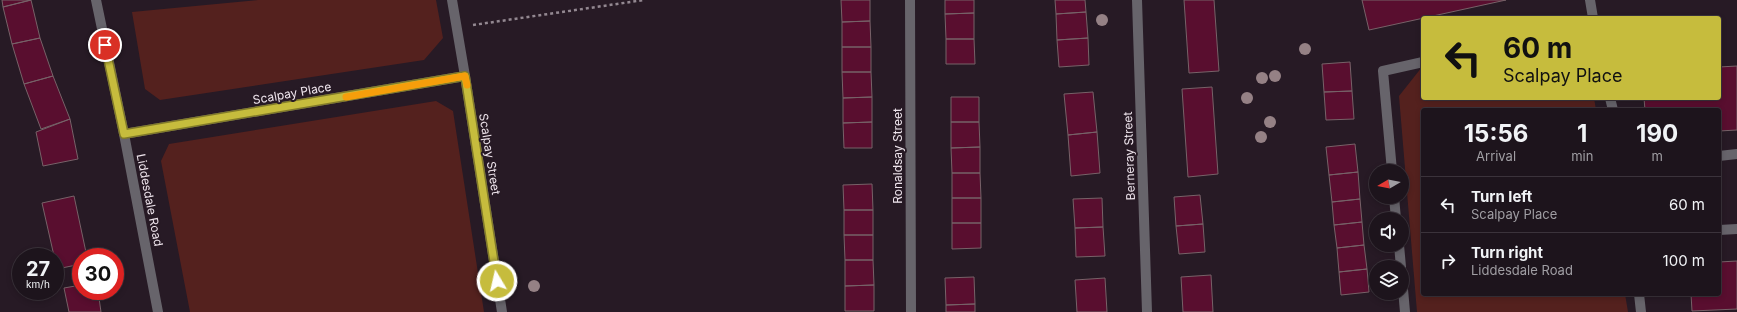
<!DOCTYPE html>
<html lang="en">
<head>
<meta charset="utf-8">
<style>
	:root { --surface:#1d141c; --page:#2a2129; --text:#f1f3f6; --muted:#a09ea3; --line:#3b333b }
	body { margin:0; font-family:Inter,sans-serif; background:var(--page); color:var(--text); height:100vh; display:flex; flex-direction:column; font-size:15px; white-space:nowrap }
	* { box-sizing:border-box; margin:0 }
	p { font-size:13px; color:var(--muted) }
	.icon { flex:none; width:22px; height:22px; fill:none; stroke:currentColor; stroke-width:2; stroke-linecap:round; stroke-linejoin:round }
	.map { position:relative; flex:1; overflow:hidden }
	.drawer { position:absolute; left:1421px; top:108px; width:300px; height:188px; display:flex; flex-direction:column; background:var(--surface); border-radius:4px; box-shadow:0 2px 6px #0003,0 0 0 1px var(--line) }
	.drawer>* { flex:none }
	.hud { position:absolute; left:1421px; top:16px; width:300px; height:84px; border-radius:4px; box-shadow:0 2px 6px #0003,0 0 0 1px var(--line); background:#c6bc3d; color:#111; overflow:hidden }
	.needle { width:26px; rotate:260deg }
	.controls { position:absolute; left:1369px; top:164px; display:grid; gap:8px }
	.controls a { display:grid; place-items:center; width:40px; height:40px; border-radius:50%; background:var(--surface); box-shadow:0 2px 6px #0003,0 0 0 1px var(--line); font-size:20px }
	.speed { position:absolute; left:12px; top:248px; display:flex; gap:8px; font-size:20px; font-weight:700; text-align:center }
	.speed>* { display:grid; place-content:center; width:52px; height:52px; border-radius:50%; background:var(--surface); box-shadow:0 2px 6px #0003,0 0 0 1px var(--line); line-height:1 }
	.speed small { font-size:10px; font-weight:400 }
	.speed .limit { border:6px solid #d22; background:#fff; color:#111 }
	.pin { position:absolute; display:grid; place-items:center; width:34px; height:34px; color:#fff; margin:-17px; border:2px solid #fff; border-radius:50%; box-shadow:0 1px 4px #0007 }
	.me { position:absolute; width:44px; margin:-22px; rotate:351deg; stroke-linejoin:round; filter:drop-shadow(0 0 3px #0008) }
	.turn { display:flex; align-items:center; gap:14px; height:84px; padding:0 16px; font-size:18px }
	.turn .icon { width:52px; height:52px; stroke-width:2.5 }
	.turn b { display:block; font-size:28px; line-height:34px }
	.eta { display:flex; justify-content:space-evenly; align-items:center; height:68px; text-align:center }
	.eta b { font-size:24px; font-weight:700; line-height:28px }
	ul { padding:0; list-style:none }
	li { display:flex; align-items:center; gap:12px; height:56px; padding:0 16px; border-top:1px solid var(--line) }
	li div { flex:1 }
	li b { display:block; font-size:15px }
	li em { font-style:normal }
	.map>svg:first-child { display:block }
	.green { fill:#54211e }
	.building { fill:#590e2f; stroke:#776268 }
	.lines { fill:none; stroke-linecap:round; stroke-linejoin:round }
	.path { stroke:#938891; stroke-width:2.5; stroke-dasharray:3 3; stroke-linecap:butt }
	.minor { stroke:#67646b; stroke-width:10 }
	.tree { fill:#958185 }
	.route-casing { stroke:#817a28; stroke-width:10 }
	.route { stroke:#c6bc3d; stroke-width:7 }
	.slow { stroke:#f59e0b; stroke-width:7 }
	.labels { text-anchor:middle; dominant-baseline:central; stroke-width:4; stroke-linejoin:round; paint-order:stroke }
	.street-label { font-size:12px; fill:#eee4ec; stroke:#271a25 }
</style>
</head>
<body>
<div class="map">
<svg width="1737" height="312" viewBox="0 0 1737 312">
	<rect width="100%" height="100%" fill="#271a25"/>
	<path class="green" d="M258 0H436L443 38 424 60 160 100 145 89 132 12Z
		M1422 67H1423V98H1594L1596 110H1423V294H1625L1628 312H1417L1399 96Z
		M436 101 453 111 484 312H190L161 161 169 144Z"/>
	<path class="building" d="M2 0H31L3 7Z
		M31 0 40 38 12 44 3 7Z
		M841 0H870V21L842 22Z
		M945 0H974V13L945 14Z
		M1055 0H1085L1086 12 1056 14Z
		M1184 0H1214L1219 71 1189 73Z
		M1362 0H1506L1369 30Z
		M1086 12 1088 38 1057 40 1056 14Z
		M974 13V39H946L945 14Z
		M870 21 871 47H842V22Z
		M40 38 53 76 24 84 12 44Z
		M1088 38 1089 65 1059 67 1057 40Z
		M946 39H974L975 64H946Z
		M842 47H871V72H842Z
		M1350 62 1352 91 1324 92 1322 64Z
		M1737 66V130L1719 131V110H1645L1644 98H1719V67Z
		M842 72H871L872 97 843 98Z
		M53 76 70 119 41 129 24 84Z
		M1212 87 1218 174 1188 177 1182 89Z
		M1352 91 1354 119 1326 120 1324 92Z
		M1093 92 1097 132 1068 135 1064 94Z
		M872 97V122L843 123V98Z
		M951 97H979V122H951Z
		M70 119 78 159 43 166 36 132Z
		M872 122V148H844L843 123Z
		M951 122H979L980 147 951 148Z
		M1097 132 1100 173 1071 176 1068 135Z
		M1355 144 1358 172 1329 175 1326 147Z
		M980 147V173H952L951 148Z
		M1358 172 1360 199 1332 202 1329 175Z
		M952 173H980L981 198H952Z
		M872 184 873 210H844L843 185Z
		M1200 195 1203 224 1176 226 1174 197Z
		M74 196 87 257H81V264L57 269 42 203Z
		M952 198H981V223H952Z
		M1102 198 1103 227 1075 228 1073 199Z
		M1360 199 1362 222 1334 225 1332 202Z
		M844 210H873V235H844Z
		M1362 222 1364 245 1337 248 1334 225Z
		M952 223H981V248L952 249Z
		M1203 224 1205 252 1179 254 1176 226Z
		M1103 227 1105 256 1076 257 1075 228Z
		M844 235H873V260H845Z
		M1364 245 1367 269 1339 272 1337 248Z
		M845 260H873L874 285 845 286Z
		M1737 261V309L1692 311 1691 294H1719V262Z
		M1367 269 1369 292 1341 295 1339 272Z
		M1211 275 1213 312H1183L1181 277Z
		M974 277 975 304 946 305 945 278Z
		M1105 278 1107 312H1077L1075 280Z
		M81 285V291H98L101 312H69L64 288Z
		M874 285V311H845V286Z
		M975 304V312H946V305Z"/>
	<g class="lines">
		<path class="path" d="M473 25 644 0"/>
		<path class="minor" d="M96 0 124 134 158 312
			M452 0 465 76 502 312
			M910 0 911 312
			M1137 0 1147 312
			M1590 0 1593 18
			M1610 98 1613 110
			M124 134 465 76
			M1719 156 1737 154
			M1392 171 1383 71 1423 62
			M1394 197 1396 219
			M1719 230 1737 229
			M1399 245 1401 267
			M1402 278 1405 312
			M1639 294 1641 312"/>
	</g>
	<g class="tree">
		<circle cx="1102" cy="20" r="6"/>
		<circle cx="1305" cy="49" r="6"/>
		<circle cx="1275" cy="76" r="6"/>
		<circle cx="1262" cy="78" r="6"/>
		<circle cx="1247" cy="98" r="6"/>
		<circle cx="1270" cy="122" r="6"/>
		<circle cx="1261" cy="137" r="6"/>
		<circle cx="534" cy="286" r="6"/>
	</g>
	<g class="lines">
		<g class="route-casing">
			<path id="route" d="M105 45 124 134 465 76 497 281"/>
		</g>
		<use href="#route" class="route"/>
		<path class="slow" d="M346 97 465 76 467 85"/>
	</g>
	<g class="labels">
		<g class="street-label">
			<text transform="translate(292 93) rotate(-10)">Scalpay Place</text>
			<text transform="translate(490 154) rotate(81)">Scalpay Street</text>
			<text transform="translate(897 156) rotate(-90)">Ronaldsay Street</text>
			<text transform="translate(1129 156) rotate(-92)">Berneray Street</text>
			<text transform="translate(150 200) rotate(79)">Liddesdale Road</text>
		</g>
	</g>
</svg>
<div class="controls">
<a><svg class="needle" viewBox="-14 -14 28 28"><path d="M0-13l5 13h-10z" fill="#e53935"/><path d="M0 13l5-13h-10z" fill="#a09ea3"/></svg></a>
<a><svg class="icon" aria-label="sound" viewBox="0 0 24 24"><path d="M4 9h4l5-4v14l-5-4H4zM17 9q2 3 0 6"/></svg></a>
<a><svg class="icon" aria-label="layers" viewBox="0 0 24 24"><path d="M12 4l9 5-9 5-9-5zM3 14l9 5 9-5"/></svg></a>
</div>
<div class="speed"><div>27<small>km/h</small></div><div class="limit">30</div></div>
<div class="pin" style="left:105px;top:45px;background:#d93025"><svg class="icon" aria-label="arrive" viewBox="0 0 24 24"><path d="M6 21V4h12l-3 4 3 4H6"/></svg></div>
<svg class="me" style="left:497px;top:281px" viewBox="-20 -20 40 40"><circle r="17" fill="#c6bc3d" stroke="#fff" stroke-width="3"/><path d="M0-11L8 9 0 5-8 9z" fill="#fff"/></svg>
<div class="hud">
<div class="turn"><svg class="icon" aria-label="left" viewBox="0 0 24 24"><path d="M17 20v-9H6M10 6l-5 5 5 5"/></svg><div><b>60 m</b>Scalpay Place</div></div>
</div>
<section class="drawer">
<div class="eta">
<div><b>15:56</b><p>Arrival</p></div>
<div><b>1</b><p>min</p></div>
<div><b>190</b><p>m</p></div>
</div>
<ul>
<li><svg class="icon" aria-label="left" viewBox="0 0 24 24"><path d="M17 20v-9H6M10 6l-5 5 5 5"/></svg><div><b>Turn left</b><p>Scalpay Place</p></div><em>60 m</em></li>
<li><svg class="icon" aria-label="right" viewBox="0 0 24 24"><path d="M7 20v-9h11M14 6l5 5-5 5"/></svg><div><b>Turn right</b><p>Liddesdale Road</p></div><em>100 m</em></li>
</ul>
</section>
</div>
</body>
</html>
